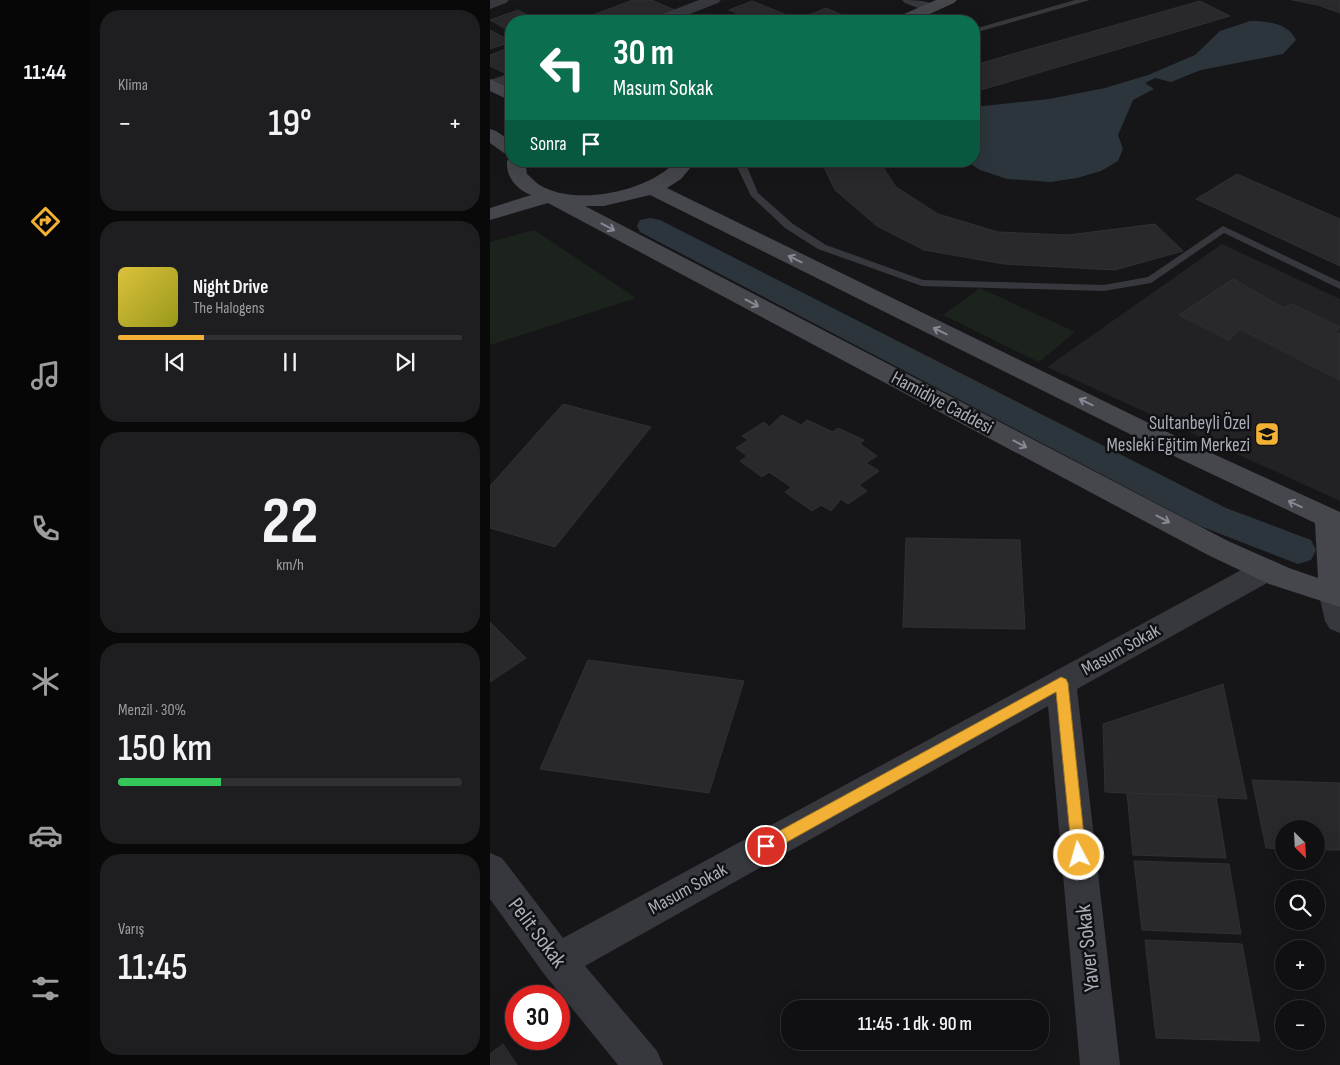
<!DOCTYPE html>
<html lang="tr">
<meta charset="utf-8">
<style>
body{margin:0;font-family:"Sofia Sans Condensed",sans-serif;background:#1e1e20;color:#f1f3f6;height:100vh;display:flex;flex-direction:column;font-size:19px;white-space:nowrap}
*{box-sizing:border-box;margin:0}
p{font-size:16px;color:#9c9d9f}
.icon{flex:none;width:28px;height:28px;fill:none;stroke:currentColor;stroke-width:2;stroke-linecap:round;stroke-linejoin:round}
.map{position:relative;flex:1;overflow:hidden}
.panel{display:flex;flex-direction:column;gap:10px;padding:10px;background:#09090a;width:400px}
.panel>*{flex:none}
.banner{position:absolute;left:15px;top:15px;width:475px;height:152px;border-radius:20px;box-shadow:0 5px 20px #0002,0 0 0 1px #303032;background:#0b6e4f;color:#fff;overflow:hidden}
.needle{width:32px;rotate:156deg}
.tools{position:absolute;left:785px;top:820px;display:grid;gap:10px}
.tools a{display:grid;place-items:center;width:50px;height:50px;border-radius:50%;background:#101012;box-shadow:0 5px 20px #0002,0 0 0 1px #303032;font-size:25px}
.speed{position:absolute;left:15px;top:985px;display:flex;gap:10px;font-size:25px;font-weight:700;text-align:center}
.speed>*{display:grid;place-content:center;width:65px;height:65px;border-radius:50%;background:#101012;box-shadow:0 5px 20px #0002,0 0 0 1px #303032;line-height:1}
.speed .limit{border:8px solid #d22;background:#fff;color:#111}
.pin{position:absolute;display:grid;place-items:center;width:42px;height:42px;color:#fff;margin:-21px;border:2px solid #fff;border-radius:50%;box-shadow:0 1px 5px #0007}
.me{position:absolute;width:55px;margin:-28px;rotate:354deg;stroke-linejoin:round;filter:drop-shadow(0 0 4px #0008)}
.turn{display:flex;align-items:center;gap:18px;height:105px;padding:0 25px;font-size:22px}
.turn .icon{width:65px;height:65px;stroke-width:2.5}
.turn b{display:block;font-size:35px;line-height:42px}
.then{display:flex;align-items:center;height:48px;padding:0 25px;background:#0003;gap:10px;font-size:19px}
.big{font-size:38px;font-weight:600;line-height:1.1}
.panel .tile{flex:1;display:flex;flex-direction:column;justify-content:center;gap:8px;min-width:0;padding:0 18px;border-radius:20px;background:#1e1e20}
.panel .dial{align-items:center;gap:0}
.dial b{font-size:65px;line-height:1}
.song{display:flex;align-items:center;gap:15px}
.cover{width:60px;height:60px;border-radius:8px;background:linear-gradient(135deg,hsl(50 70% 55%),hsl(60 70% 35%))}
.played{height:5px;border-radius:2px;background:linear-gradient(90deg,#f2b134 25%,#303032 25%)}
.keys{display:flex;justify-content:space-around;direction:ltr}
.heat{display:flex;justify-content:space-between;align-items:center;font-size:28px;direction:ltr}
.charge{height:8px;border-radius:4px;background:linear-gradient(90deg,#34c759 30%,#303032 0)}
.trip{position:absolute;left:291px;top:1000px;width:268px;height:50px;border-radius:20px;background:#101012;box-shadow:0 5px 20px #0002,0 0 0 1px #303032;font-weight:600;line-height:50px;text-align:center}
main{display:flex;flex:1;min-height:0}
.dock{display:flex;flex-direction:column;width:90px;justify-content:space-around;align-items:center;background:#060607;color:#9c9d9f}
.dock .icon{width:35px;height:35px}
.dock .current{color:#f2b134}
.dock b{font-size:22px;color:#f1f3f6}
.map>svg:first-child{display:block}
</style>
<main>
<nav class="dock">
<b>11:44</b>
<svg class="icon current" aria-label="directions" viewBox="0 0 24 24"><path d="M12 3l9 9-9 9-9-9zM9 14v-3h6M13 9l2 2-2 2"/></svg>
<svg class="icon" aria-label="music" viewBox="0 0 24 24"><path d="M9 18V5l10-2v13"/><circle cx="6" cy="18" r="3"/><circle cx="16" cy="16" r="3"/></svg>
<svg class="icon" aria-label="phone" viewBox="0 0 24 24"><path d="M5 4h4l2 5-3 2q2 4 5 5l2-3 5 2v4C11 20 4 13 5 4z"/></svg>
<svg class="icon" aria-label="climate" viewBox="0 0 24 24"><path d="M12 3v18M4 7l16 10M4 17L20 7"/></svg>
<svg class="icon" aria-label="car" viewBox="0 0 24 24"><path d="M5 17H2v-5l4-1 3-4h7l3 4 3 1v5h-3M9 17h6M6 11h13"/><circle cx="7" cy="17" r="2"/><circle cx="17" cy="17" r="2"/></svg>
<svg class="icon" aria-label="filters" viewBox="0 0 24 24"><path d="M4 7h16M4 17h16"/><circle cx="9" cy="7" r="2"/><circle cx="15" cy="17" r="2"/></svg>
</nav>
<section class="panel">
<div class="tile"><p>Klima</p>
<div class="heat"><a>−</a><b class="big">19°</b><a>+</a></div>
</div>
<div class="tile">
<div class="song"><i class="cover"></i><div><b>Night Drive</b><p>The Halogens</p></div></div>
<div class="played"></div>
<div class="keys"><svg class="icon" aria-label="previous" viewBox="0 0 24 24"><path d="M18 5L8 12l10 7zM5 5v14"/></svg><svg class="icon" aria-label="pause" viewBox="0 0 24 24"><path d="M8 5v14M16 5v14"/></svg><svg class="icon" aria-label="next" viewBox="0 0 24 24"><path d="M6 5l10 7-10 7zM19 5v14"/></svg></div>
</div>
<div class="tile dial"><b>22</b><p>km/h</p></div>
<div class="tile"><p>Menzil · 30%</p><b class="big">150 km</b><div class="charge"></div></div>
<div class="tile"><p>Varış</p><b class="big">11:45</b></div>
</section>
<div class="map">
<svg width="850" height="1065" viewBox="0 0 850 1065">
<rect width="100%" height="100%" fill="#161618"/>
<path fill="#222225" d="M732,244L850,299V501L557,367Z"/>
<g fill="#1c231d">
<path d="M44,230L146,298L0,345V242Z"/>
<path d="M490,288L585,332L549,362L453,315Z"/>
</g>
<path fill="#2c353c" d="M760,21C778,21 798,23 806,40L793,54L711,70L681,82L665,78L655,83L664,89L643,100L628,135L633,149L628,161L611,171L587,178L561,182L517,179L490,170L476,161H484V107L559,99L615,88L658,75L705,55L730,31Z"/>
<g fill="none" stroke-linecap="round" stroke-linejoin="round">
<path fill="#2c353c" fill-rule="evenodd" d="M160,218L170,220L736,508L821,540L826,550L821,560L808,564L710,526L150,232L147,226L150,220Z"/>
</g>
<g fill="#29292c" stroke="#303034">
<path d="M143,0H161L185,10L157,21H112L100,16Z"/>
<path d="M802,0H850V13L828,5Z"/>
<path d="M262,1L297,15L282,21H266L239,10Z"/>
<path d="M710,1L740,16L484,92V65Z"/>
<path d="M336,8L367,21H323L314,17Z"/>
<path d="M28,10L49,21H21V32L0,20Z"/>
<path d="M0,30L21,41V42L0,49Z"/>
<path d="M21,47V76L0,66V55Z"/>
<path d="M331,161H389L406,187L448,214L508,232L578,235L665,224L693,251L625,270L514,264L434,250L387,226L345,190Z"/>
<path d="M747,174L850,219V266L706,199Z"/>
<path d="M743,279L794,308L802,304L850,327L845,332L850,334V380L750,329L739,340L689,315Z"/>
<path d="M73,404L161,427L65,547L0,528V486Z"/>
<path d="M292,415L311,425L317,420L343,432L348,428L374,440L370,444L387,456L376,463L389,471L369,485L377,491L358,504L351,499L341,511L331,505L322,511L295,492L301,487L279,472L272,477L250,461L257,456L246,448L258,440L252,436L274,422L279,427Z"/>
<path d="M416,538L530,540L535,629L413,627Z"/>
<path d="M0,622L36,658L0,682Z"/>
<path d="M98,660L254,681L219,793L50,769Z"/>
<path d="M733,684L757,799L615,792L613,724Z"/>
<path d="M762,780L850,783V850H826V829H794V849L776,848Z"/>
<path d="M637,793L726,796L736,858L643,855Z"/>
<path d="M644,861L739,864L751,934L652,930Z"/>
<path d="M655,940L752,944L770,1041L666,1038Z"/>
<path d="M13,1044L27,1065H0V1054Z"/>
</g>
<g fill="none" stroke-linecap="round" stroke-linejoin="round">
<g fill="#37383d" fill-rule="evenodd">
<path d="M585,0H600L484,33V29Z"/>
<path d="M247,161H257L258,169L268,193L303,224L336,245L433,280L614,285L658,277L733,226L850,282V289L734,233L661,283L614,291L432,286L328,249L295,228L261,196L248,169Z"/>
</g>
<g fill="#37383d" fill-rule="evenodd">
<path d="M0,0H19L16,3L0,9Z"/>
<path d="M209,0H231L228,3L182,21H160L162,18Z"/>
<path d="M412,0C424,0 441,0 449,8L446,11H436L415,3Z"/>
<path d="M21,73V84L9,89H0V80Z"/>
<path d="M776,559L786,562L790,570L786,578L587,689L630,1065H590L558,706L95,966L167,1051L173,1065H128L54,974L0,899V853L12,858L73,938L766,562Z"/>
<path d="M843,584L850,586V633L840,629L835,621L829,595L833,587Z"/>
</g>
<g fill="#45474d" fill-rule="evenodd">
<path d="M446,0H467L464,3L424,21H403L405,18Z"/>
<path d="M0,79L21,89V101L0,91Z"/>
<path d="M0,129L6,131L21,141V155L14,153L0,143Z"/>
<path d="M21,156V161H35L37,174C41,177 44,181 48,184C84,208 160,191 186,161H206L191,179L177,188L708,447L850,512V607L779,584L718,555L58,203L0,220V208L41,195C26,189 16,177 17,161ZM160,195L690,459L825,523L828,578L799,568L738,541L95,206H114Z"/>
</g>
</g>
<defs><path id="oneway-shaft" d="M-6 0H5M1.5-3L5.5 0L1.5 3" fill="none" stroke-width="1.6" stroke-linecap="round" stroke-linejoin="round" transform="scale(1.25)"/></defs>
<g stroke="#858993">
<use href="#oneway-shaft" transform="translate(118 227) rotate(28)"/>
<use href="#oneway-shaft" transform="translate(305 259) rotate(-154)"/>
<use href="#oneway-shaft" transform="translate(262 303) rotate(28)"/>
<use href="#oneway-shaft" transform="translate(450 331) rotate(-154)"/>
<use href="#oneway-shaft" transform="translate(596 402) rotate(-154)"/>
<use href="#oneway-shaft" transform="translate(530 444) rotate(28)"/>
<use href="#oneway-shaft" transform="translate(805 504) rotate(-155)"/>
<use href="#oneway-shaft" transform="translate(673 519) rotate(28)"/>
</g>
<path fill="#f2b134" stroke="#9d7322" d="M571,677L576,679L578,683L596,855L594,859L589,861L584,859L582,855L566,692L281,851L276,852L271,851L268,846L271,841Z"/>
<defs>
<symbol id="school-square" viewBox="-11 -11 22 22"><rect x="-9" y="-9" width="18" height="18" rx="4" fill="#f2b134" stroke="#111113"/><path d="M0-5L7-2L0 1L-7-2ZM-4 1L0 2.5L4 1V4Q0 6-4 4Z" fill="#111"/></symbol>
</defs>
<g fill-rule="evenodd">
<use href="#school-square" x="763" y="420" width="28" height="28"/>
</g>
<g text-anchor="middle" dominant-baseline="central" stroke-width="5" stroke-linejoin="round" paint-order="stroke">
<g font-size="19" fill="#a8adb8" stroke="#111113">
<text transform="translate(452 403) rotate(28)">Hamidiye Caddesi</text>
<text transform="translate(631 650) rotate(-29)">Masum Sokak</text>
<text transform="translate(198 889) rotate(-29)">Masum Sokak</text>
</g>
<g font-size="19" fill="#a8adb8" stroke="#111113" text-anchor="end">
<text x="760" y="423">Sultanbeyli Özel<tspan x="760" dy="22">Mesleki Eğitim Merkezi</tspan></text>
</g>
<g font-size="22" fill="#a8adb8" stroke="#111113">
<text transform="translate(47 933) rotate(53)">Pelit Sokak</text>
<text transform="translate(598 948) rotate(-96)">Yaver Sokak</text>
</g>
</g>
</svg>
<div class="tools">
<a><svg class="needle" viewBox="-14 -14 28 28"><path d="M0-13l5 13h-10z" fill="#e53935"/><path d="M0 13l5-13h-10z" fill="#9c9d9f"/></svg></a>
<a><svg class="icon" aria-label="search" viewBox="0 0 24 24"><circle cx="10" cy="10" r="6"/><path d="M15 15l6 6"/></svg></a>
<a>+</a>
<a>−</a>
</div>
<div class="speed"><div class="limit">30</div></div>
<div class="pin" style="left:276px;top:846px;background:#d93025"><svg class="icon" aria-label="arrive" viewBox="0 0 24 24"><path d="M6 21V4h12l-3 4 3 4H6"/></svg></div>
<svg class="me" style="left:589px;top:855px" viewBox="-20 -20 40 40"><circle r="17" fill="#f2b134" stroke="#fff" stroke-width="3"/><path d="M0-11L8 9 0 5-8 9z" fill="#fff"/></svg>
<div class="trip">11:45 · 1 dk · 90 m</div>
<div class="banner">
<div class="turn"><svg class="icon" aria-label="left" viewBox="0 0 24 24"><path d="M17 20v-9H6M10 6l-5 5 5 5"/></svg><div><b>30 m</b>Masum Sokak</div></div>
<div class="then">Sonra<svg class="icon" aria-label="arrive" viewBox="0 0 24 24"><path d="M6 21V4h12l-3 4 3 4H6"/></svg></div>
</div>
</div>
</main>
